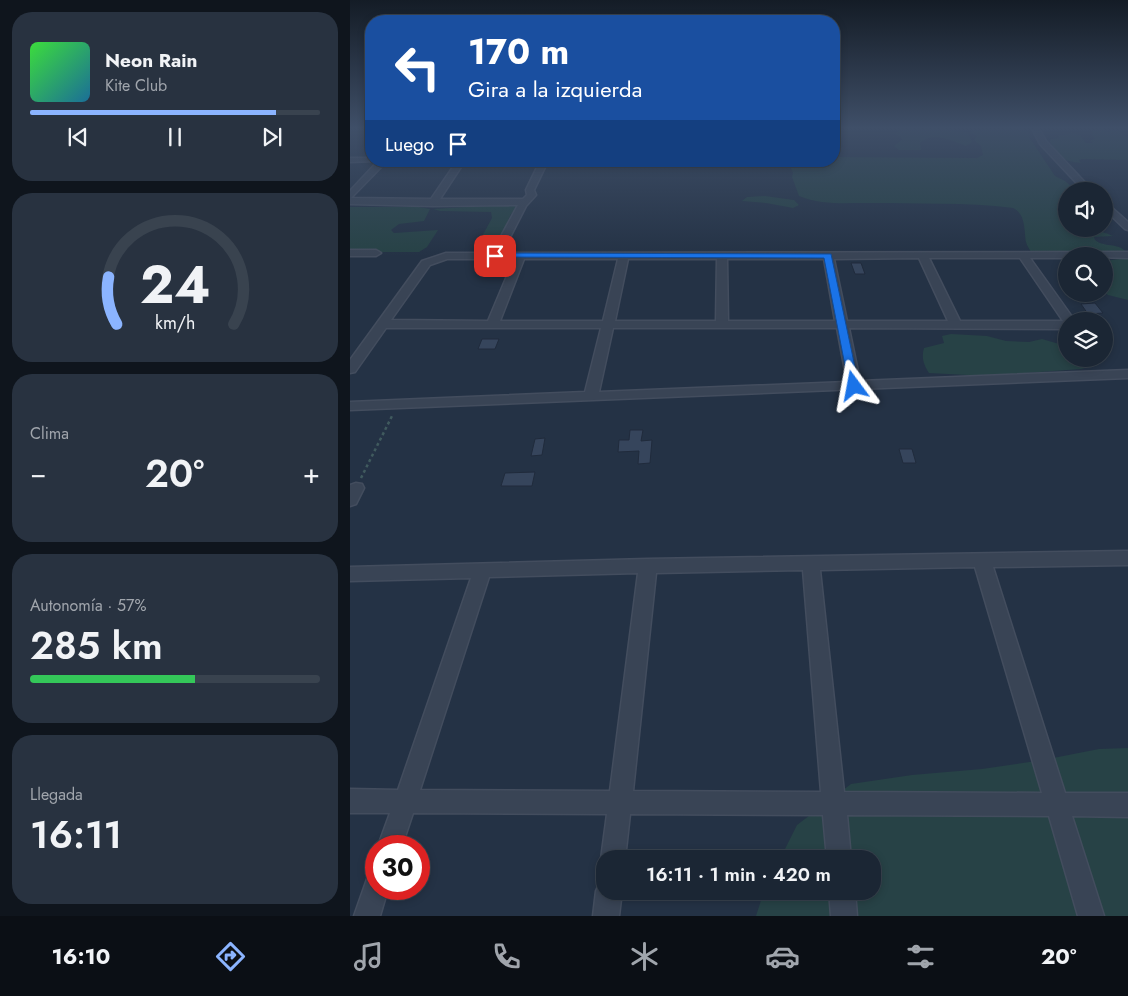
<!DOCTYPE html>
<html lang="es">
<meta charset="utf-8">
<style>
body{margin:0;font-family:Jost,sans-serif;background:#283240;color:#f1f3f6;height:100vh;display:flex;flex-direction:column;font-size:19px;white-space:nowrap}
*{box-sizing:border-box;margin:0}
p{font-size:16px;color:#a0a5ac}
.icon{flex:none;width:28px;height:28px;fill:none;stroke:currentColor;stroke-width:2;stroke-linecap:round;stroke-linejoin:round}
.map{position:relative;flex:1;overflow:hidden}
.side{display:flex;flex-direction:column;gap:12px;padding:12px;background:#0f151d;width:350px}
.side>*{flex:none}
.hud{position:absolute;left:15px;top:15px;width:475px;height:152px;border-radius:20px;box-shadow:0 2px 8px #0003,0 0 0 1px #39434f;background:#1a4fa0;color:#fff;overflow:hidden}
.buttons{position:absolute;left:708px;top:182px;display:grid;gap:10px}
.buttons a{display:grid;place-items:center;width:55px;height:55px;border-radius:50%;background:#1b2634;box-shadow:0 2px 8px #0003,0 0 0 1px #39434f;font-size:25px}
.speed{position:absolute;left:15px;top:835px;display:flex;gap:10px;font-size:25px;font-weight:700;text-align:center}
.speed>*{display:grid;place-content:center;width:65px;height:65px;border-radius:50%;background:#1b2634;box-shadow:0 2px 8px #0003,0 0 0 1px #39434f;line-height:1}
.speed .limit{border:8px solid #d22;background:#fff;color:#111}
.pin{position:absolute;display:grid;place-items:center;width:42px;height:42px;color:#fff;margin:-21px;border-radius:10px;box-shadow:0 2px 8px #0006}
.me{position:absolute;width:55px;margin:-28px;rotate:347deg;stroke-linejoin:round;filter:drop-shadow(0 0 4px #0008)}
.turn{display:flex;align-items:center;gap:18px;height:105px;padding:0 20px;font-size:22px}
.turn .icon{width:65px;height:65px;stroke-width:2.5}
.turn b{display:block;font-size:35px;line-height:42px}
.then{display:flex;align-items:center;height:48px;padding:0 20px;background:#0003;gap:10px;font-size:19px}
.big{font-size:38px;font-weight:600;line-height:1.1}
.side .widget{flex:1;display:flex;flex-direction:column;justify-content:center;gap:8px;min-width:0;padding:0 18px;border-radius:20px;background:#283240}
.side .dial{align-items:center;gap:0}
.dial svg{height:130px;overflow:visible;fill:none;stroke:#39434f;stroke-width:7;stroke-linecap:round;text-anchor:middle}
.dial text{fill:#f1f3f6;stroke:none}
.song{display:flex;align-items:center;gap:15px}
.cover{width:60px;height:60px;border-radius:8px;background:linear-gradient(135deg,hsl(120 70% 55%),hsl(200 70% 35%))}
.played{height:5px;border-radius:2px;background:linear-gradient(90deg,#8bb4ff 85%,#39434f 85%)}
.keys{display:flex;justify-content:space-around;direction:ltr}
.heat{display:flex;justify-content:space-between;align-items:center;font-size:28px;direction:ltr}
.charge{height:8px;border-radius:4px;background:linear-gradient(90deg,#34c759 57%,#39434f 0)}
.trip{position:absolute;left:246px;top:850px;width:285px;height:50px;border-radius:20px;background:#1b2634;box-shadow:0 2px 8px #0003,0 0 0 1px #39434f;font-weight:600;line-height:50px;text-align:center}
.tab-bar{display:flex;height:80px;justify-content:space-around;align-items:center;background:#0b0f15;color:#a0a5ac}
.tab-bar .icon{width:35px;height:35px}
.tab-bar .on{color:#8bb4ff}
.tab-bar b{font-size:22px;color:#f1f3f6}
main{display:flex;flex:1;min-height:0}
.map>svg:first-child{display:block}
</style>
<main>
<section class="side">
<div class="widget">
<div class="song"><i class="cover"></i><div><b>Neon Rain</b><p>Kite Club</p></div></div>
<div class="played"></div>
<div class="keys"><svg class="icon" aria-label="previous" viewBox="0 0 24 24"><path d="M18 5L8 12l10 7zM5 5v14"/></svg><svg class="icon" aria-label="pause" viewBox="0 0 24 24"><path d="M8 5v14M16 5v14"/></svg><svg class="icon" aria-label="next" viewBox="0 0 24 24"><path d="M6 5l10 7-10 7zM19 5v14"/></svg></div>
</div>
<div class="widget dial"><svg viewBox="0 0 100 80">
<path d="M14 69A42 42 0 1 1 86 69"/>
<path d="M14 69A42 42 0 0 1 9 40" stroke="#8bb4ff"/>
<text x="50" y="56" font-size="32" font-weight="700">24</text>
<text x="50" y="72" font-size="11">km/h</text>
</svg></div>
<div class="widget"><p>Clima</p>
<div class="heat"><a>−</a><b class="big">20°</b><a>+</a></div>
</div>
<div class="widget"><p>Autonomía · 57%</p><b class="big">285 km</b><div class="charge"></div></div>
<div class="widget"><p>Llegada</p><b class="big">16:11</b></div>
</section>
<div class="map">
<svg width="778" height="916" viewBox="0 0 778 916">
<rect width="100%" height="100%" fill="#243245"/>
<g fill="#274246">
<path d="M550,127H596L604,131L618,132L622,142L616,146C601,141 584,131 570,143L571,150H549L544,146L552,140L551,137L545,134Z"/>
<path d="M671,127L678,131L680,134L679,137L705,176L715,181L727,191H716V229C732,229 749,229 763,236L744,237L745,240C754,248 768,242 776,252L682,254C680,250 677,246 676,242C674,231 676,214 663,208C615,202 565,204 517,203C494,203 470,205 449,196L442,177L443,173L438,161H484V157L627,158L633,155L631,146L624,140L627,136L621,133L622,130Z"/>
<path d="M743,128H754L755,131L759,132L761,130L769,131L778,138V160L732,159L729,160L731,163C711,161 711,157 700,142L701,139L709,138L708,135L722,134L720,132L730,135L736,143H743L740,141L745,139L741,134L744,132L740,131L744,130Z"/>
<path d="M415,196L444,200L449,205L443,208L416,203L392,201L397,197Z"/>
<path d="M163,204L167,206C166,210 162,212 160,216C154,230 150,243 133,243L130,240L142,218L141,212L90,211L83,209Z"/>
<path d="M0,207H69L80,209L74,221L49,224L41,230L44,233L88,230L77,247L69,252H0Z"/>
<path d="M778,258V300L758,295L754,292V261Z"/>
<path d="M601,334L637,336L656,341L679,342L692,339L716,346V359H736L739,367L731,369L637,376L579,373C574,365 571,358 574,348L594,343L592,336Z"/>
<path d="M778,748V916H406L414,891H522V859H430L447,825L501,784L562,775L632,769L693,760L749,749Z"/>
</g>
<g fill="#36455c" stroke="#202b3c">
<path d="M501,263H511L515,274H505Z"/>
<path d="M745,303L753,313L738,314L731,304Z"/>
<path d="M132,339H149L145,349H128Z"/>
<path d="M280,430H293L291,441L302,440L300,463L288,464L289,451L268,452L269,440H279Z"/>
<path d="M195,438L192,455L181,456L185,439Z"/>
<path d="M549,449H562L566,463H553Z"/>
<path d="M185,472L182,486H151L155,473Z"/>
</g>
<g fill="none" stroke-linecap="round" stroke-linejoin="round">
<defs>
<g id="minor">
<path d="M681,127H688L696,141L743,191H734L690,144Z"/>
<path d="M0,158H21V161H24L0,162Z"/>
<path d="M28,161H37L1,198L81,199L107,161H115L90,199H173L177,195L176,190L190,161H198L184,190L186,195L176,206L152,253L778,252V258L716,256V258H680L725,321H716V329L499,328L510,381L778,370V378L0,410V402L235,392L251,328H36L5,372L0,373V360L72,261L96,253H142L168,205L83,206L0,204V191ZM569,258L598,321H497L484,259ZM579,258H670L713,321H610ZM97,259H164L138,321L41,320L80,265ZM174,259H268L253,321H150ZM278,259H367L366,321H265ZM377,259H474L485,321H378ZM263,328H487L497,382L249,392Z"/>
<path d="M754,201L778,222V230L775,229L754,209Z"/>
<path d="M0,250H26L31,253L26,256H0Z"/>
<path d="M6,483L12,484L14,488L6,504L0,506V485Z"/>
<path d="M778,551V565L643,567L715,793H778V817L722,816L754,916H728L699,816L497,815L501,859H477L473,815L280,814L275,859H255V868L251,859L257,814L63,813L52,846H28L40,813H0V789L48,790L121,578L0,581V567L298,559ZM625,567L692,793L494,792L470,570ZM453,570L471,792L283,791L306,573ZM288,573L260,791L70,790L139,577Z"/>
<path d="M26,876V889H38L30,916H4L17,879Z"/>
<path d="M255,880V891H272L269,916H243L246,891L250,882Z"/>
<path d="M479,891H505L507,916H481Z"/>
</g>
</defs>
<use href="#minor" stroke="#434d5e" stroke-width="3"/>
<path stroke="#405a5e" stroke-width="2.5" stroke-dasharray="3 3" stroke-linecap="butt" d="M11,478L43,414"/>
<use href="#minor" fill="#394455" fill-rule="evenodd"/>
</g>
<linearGradient id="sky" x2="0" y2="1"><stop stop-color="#141c26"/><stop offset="0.5" stop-color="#3f4f68"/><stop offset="1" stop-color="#3f4f68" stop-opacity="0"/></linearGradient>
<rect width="778" height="256" fill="url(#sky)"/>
<path fill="#1a73e8" stroke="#114b97" d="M145,253L481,254L509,386L504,389L499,386L474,258L142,257V254Z"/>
</svg>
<div class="buttons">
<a><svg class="icon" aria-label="sound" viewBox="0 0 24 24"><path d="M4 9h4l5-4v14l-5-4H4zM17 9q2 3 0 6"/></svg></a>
<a><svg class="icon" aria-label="search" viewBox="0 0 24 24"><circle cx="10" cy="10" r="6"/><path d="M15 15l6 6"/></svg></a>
<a><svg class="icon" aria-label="layers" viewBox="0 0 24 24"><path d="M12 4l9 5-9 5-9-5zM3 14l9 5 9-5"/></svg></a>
</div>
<div class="speed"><div class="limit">30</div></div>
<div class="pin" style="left:145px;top:256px;background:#d93025"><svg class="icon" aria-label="arrive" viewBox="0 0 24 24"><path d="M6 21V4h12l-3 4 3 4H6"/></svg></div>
<svg class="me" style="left:504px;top:386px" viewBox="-20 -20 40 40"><path d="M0-17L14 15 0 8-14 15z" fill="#1a73e8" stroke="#fff" stroke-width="4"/></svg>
<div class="trip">16:11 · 1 min · 420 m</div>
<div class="hud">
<div class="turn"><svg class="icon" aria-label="left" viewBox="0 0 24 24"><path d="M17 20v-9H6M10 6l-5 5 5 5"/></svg><div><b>170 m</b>Gira a la izquierda</div></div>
<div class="then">Luego<svg class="icon" aria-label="arrive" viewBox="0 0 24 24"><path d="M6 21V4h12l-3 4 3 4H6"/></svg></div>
</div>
</div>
</main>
<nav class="tab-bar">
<b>16:10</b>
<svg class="icon on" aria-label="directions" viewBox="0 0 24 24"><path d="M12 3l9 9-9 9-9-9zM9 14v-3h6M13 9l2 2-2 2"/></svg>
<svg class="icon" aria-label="music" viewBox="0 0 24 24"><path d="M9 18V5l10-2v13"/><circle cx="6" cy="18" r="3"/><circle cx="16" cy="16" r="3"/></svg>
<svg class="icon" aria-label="phone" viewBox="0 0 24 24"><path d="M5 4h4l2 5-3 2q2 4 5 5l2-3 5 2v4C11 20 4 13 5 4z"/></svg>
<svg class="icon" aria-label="climate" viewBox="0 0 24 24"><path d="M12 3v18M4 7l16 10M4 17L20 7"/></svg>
<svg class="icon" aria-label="car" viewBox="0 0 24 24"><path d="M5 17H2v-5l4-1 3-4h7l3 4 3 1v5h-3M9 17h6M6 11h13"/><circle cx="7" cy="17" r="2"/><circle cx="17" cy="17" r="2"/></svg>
<svg class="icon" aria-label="filters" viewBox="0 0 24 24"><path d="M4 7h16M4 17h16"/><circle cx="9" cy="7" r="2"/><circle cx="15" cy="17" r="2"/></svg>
<b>20°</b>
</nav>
